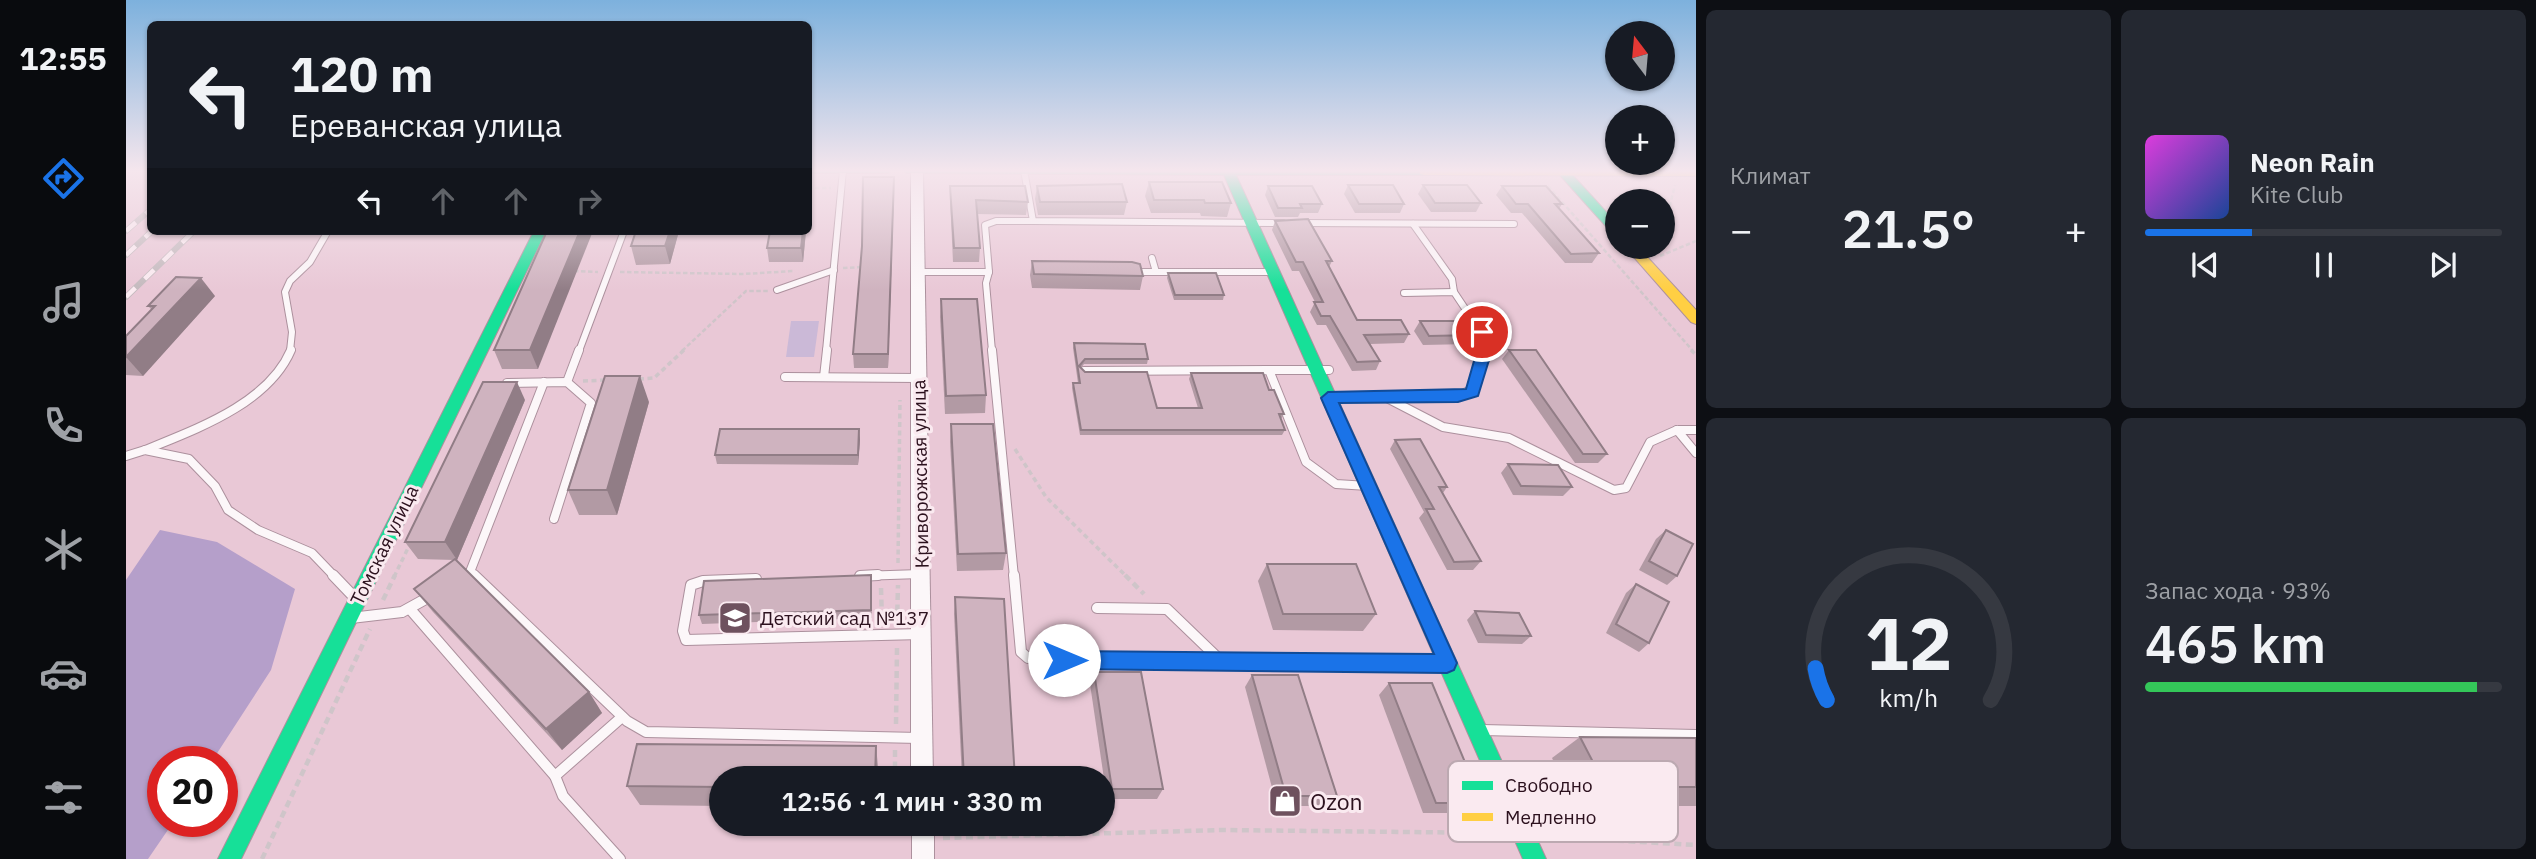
<!DOCTYPE html>
<html lang="ru">
<meta charset="utf-8">
<style>
body{margin:0;font-family:"IBM Plex Sans",sans-serif;background:#242831;color:#f1f3f6;height:100vh;display:flex;flex-direction:column;font-size:26px;white-space:nowrap}
*{box-sizing:border-box;margin:0}
p{font-size:23px;color:#9ea1a6}
.icon{flex:none;width:38px;height:38px;fill:none;stroke:currentColor;stroke-width:2;stroke-linecap:round;stroke-linejoin:round}
.map{position:relative;flex:1;overflow:hidden}
.drawer{display:flex;flex-direction:column;gap:10px;padding:10px;background:#0d0f14;width:840px}
.drawer>*{flex:none}
.guide{position:absolute;left:21px;top:21px;width:665px;height:214px;border-radius:10px;box-shadow:0 2px 5px #0004;background:#171b24;color:#f1f3f6;overflow:hidden}
.needle{width:46px;rotate:344deg}
.tools{position:absolute;left:1479px;top:21px;display:grid;gap:14px}
.tools a{display:grid;place-items:center;width:70px;height:70px;border-radius:50%;background:#171b24;box-shadow:0 2px 5px #0004;font-size:35px}
.speed{position:absolute;left:21px;top:746px;display:flex;gap:14px;font-size:35px;font-weight:700;text-align:center}
.speed>*{display:grid;place-content:center;width:91px;height:91px;border-radius:50%;background:#171b24;box-shadow:0 2px 5px #0004;line-height:1}
.speed .limit{border:10px solid #d22;background:#fff;color:#111}
.pin{position:absolute;display:grid;place-items:center;width:60px;height:60px;color:#fff;margin:-30px;border:4px solid #fff;border-radius:50%;box-shadow:0 2px 7px #0007}
.me{position:absolute;width:77px;margin:-38px;rotate:90deg;stroke-linejoin:round;filter:drop-shadow(0 0 5px #0008)}
.turn{display:flex;align-items:center;gap:24px;height:147px;padding:0 28px;font-size:32px}
.turn .icon{width:91px;height:91px;stroke-width:2.5}
.turn b{display:block;font-size:49px;line-height:60px}
.lanes{display:flex;align-items:center;height:66px;padding:0 28px;background:#0003;justify-content:center;gap:35px;direction:ltr}
.lanes .off{opacity:.35}
.big{font-size:52px;font-weight:600;line-height:1.1}
.drawer .widget{flex:1;display:flex;flex-direction:column;justify-content:center;gap:10px;min-width:0;padding:0 24px;border-radius:10px;background:#242831}
.drawer .dial{align-items:center;gap:0}
.dial svg{height:182px;overflow:visible;fill:none;stroke:#363941;stroke-width:7;stroke-linecap:round;text-anchor:middle}
.dial text{fill:#f1f3f6;stroke:none}
.song{display:flex;align-items:center;gap:21px}
.cover{width:84px;height:84px;border-radius:10px;background:linear-gradient(135deg,hsl(300 70% 55%),hsl(220 70% 35%))}
.played{height:7px;border-radius:4px;background:linear-gradient(90deg,#1a73e8 30%,#363941 30%)}
.keys{display:flex;justify-content:space-around;direction:ltr}
.heat{display:flex;justify-content:space-between;align-items:center;font-size:38px;direction:ltr}
.charge{height:10px;border-radius:5px;background:linear-gradient(90deg,#34c759 93%,#363941 0)}
.drawer .tiles{flex:1;display:grid;gap:10px;grid-template-columns:repeat(2,1fr)}
.trip{position:absolute;left:583px;top:766px;width:406px;height:70px;border-radius:35px;background:#171b24;box-shadow:0 2px 5px #0004;font-weight:600;line-height:70px;text-align:center}
main{display:flex;flex:1;min-height:0}
.tabs{display:flex;flex-direction:column;width:126px;justify-content:space-around;align-items:center;background:#090b0e;color:#9ea1a6}
.tabs .icon{width:49px;height:49px}
.tabs .current{color:#1a73e8}
.tabs b{font-size:32px;color:#f1f3f6}
.map>svg:first-child{display:block}
</style>
<main>
<nav class="tabs">
<b>12:55</b>
<svg class="icon current" aria-label="directions" viewBox="0 0 24 24"><path d="M12 3l9 9-9 9-9-9zM9 14v-3h6M13 9l2 2-2 2"/></svg>
<svg class="icon" aria-label="music" viewBox="0 0 24 24"><path d="M9 18V5l10-2v13"/><circle cx="6" cy="18" r="3"/><circle cx="16" cy="16" r="3"/></svg>
<svg class="icon" aria-label="phone" viewBox="0 0 24 24"><path d="M5 4h4l2 5-3 2q2 4 5 5l2-3 5 2v4C11 20 4 13 5 4z"/></svg>
<svg class="icon" aria-label="climate" viewBox="0 0 24 24"><path d="M12 3v18M4 7l16 10M4 17L20 7"/></svg>
<svg class="icon" aria-label="car" viewBox="0 0 24 24"><path d="M5 17H2v-5l4-1 3-4h7l3 4 3 1v5h-3M9 17h6M6 11h13"/><circle cx="7" cy="17" r="2"/><circle cx="17" cy="17" r="2"/></svg>
<svg class="icon" aria-label="filters" viewBox="0 0 24 24"><path d="M4 7h16M4 17h16"/><circle cx="9" cy="7" r="2"/><circle cx="15" cy="17" r="2"/></svg>
</nav>
<div class="map">
<svg width="1570" height="859" viewBox="0 0 1570 859">
<rect width="100%" height="100%" fill="#e9c8d6"/>
<path fill="#cbb9d7" d="M665,321H693L688,357H660Z"/>
<path fill="#b59fca" d="M34,530L91,542L169,589L145,670L86,761H37V821H48L22,859H0V580Z"/>
<g fill="none" stroke-linecap="round" stroke-linejoin="round">
<defs>
<g id="lane-far2">
<path d="M898,170L907,221L1157,223"/>
<path d="M1173,223L1388,224"/>
<path d="M1287,224L1326,279L1328,292"/>
<path d="M1026,258L1030,272"/>
<path d="M792,272H863L859,225L870,221H907"/>
<path d="M863,272L860,283L866,351"/>
<path d="M1007,272H1147"/>
<path d="M651,290L708,270"/>
<path d="M1278,293L1328,292L1360,340L1357,351"/>
<path d="M164,351L166,332L159,292L164,281L184,262L202,231"/>
<path d="M453,351L498,231"/>
<path d="M700,351L717,170"/>
</g>
<g id="lane-far1">
<path d="M866,350L888,577"/>
<path d="M1143,370H1203"/>
<path d="M958,371L1143,370L1180,462L1210,484L1242,486"/>
<path d="M659,377L793,378"/>
<path d="M698,377L701,350"/>
<path d="M441,382L453,350"/>
<path d="M381,383L441,382L465,403L428,519"/>
<path d="M1259,397L1317,427L1383,438L1488,490L1500,488L1524,442L1551,430"/>
<path d="M1205,398L1332,396L1349,388L1358,350"/>
<path d="M1570,430H1551L1570,453"/>
<path d="M19,450C70,429 142,404 165,350"/>
<path d="M0,456L19,450L63,459L89,486L102,510L132,530L186,553L209,577"/>
<path d="M344,572L349,577"/>
<path d="M340,574L344,572L418,382"/>
<path d="M734,576L794,574"/>
</g>
<g id="lane">
<path d="M207,575L229,598"/>
<path d="M348,575L501,721L520,732L793,738"/>
<path d="M888,575L895,652L902,658L1318,663"/>
<path d="M734,576L752,575"/>
<path d="M630,579L577,581L565,585L557,631L560,640L795,634"/>
<path d="M971,608L1041,609L1095,661"/>
<path d="M284,609L429,776L496,717"/>
<path d="M225,618L276,612L305,596"/>
<path d="M1356,730L1570,735"/>
<path d="M429,776L437,796L494,859"/>
</g>
<g id="street">
<path d="M785,170H797L807,779H785Z"/>
<rect x="786" y="824" width="22" height="35"/>
</g>
<g id="fast">
<path d="M682,170H768L762,173H682Z"/>
<path d="M775,170H1302V174L1298,175H1110L1420,859H1397L1098,175L781,173Z"/>
<path d="M1433,170H1442L1491,224V235L1487,234L1433,174Z"/>
<path d="M408,231H420L115,859H92Z"/>
</g>
<g id="slow">
<path d="M1294,170H1570V176L1298,175L1294,174Z"/>
<path d="M1499,247H1512L1570,310V324L1565,322Z"/>
</g>
</defs>
<use href="#lane-far2" stroke="#ac909d" stroke-width="8"/>
<use href="#lane-far1" stroke="#ac909d" stroke-width="10"/>
<use href="#lane" stroke="#ac909d" stroke-width="12"/>
<use href="#street" stroke="#ac909d" stroke-width="2"/>
<use href="#fast" stroke="#ac909d" stroke-width="2"/>
<use href="#slow" stroke="#ac909d" stroke-width="2"/>
<g stroke="#cfc5c9" stroke-width="2.5" stroke-dasharray="4.5 2.5" stroke-linecap="butt">
<path d="M1422,186L1567,351"/>
<path d="M682,188H705"/>
<path d="M1536,217L1542,213L1549,185"/>
<path d="M1534,256L1570,241"/>
<path d="M717,268L738,267"/>
<path d="M448,271L472,272"/>
<path d="M494,272L617,274L668,271"/>
<path d="M556,351L620,291H642"/>
</g>
<g stroke="#cfc5c9" stroke-width="3.5" stroke-dasharray="5 3.5" stroke-linecap="butt">
<path d="M1565,350L1570,355"/>
<path d="M513,379L528,378L558,350"/>
<path d="M457,381L481,380"/>
<path d="M889,449L920,497L1001,577"/>
<path d="M772,563L774,400"/>
<path d="M268,577L284,544"/>
</g>
<g stroke="#cfc5c9" stroke-width="4.5" stroke-dasharray="7 4.5" stroke-linecap="butt">
<path d="M999,575L1018,594"/>
<path d="M755,588L756,622"/>
<path d="M257,600L269,575"/>
<path d="M771,623L772,585"/>
<path d="M770,724L771,648"/>
<path d="M769,750V779"/>
<path d="M768,824L767,831L778,833"/>
<path d="M1422,837L1570,845"/>
<path d="M817,838L1095,830L1372,833"/>
<path d="M136,859L244,629"/>
</g>
<use href="#lane-far2" stroke="#fcf7f9" stroke-width="6"/>
<use href="#lane-far1" stroke="#fcf7f9" stroke-width="8"/>
<use href="#lane" stroke="#fcf7f9" stroke-width="10"/>
<use href="#street" fill="#fcf7f9" fill-rule="evenodd"/>
<use href="#fast" fill="#16e098" fill-rule="evenodd"/>
<use href="#slow" fill="#ffcf43" fill-rule="evenodd"/>
<defs>
<g id="rail">
<path d="M0,231L24,210"/>
<path d="M0,255L26,231"/>
<path d="M0,297L68,231"/>
</g>
</defs>
<use href="#rail" stroke="#c4babe" stroke-width="6"/>
<use href="#rail" stroke="#faeaf0" stroke-width="4.5" stroke-dasharray="13" stroke-linecap="butt"/>
</g>
<g fill="#b29aa4">
<path d="M1023,182L1105,203L1101,217L1075,216L1074,213H1025L1019,196Z"/>
<path d="M1222,185L1278,204L1274,213H1229L1218,194Z"/>
<path d="M1297,185L1355,203L1350,212H1305L1292,194Z"/>
<path d="M824,186L902,202L900,215L851,214L854,248L853,262H827L824,199Z"/>
<path d="M911,186L1001,202L998,215H912L909,199Z"/>
<path d="M1142,186L1196,204L1192,213H1174L1172,217H1149L1139,195Z"/>
<path d="M1376,186L1436,204L1433,209L1473,253L1466,263H1439L1396,213H1385L1370,195Z"/>
<path d="M768,190L762,368H728L727,354Z"/>
<path d="M1149,221L1206,261L1203,267L1231,320L1283,334L1278,343L1244,344L1254,361L1250,370L1226,371L1200,325H1191L1184,312L1189,302L1173,271H1166L1146,230Z"/>
<path d="M421,231L412,369H376L368,350Z"/>
<path d="M510,231H553L544,264L510,265L505,246Z"/>
<path d="M680,231L677,262H643L641,248Z"/>
<path d="M906,261L1017,276L1014,290L906,288L904,275Z"/>
<path d="M1042,273L1098,295L1097,300H1048L1041,278Z"/>
<path d="M89,296L17,376L0,375V336L26,310L22,306Z"/>
<path d="M815,299L860,395L859,413L819,414L814,317Z"/>
<path d="M1294,321L1350,335L1344,344L1297,345L1288,331Z"/>
<path d="M948,343L1022,359L1021,364H958L955,368L959,372L1031,408H1072L1063,379L1065,373L1143,390L1158,414L1155,419L1159,430L1156,435H954L946,388L947,383H952L947,348Z"/>
<path d="M1383,350L1481,454L1472,463H1449L1376,359Z"/>
<path d="M399,400L331,560H329L463,692L476,713L436,750L307,612L288,589L329,560L292,559L279,542Z"/>
<path d="M523,402L491,515H453L442,490Z"/>
<path d="M825,424L880,553L877,570L831,571L824,442Z"/>
<path d="M734,439L732,465L591,464L589,455Z"/>
<path d="M1269,440L1321,487L1317,493L1355,561L1347,570H1321L1293,518L1298,512L1264,449Z"/>
<path d="M1382,464L1446,487L1437,496L1387,495L1375,473Z"/>
<path d="M1540,530L1551,576L1541,585L1513,570L1530,539Z"/>
<path d="M1141,564L1250,614L1237,631L1147,630L1132,581Z"/>
<path d="M745,583L746,618L576,624L573,615Z"/>
<path d="M1510,584L1523,643L1513,652L1480,633L1500,593Z"/>
<path d="M829,597L889,779H836L828,614Z"/>
<path d="M1349,611L1405,636L1396,644L1352,643L1341,620Z"/>
<path d="M968,672L1037,789L1031,799H981L964,684Z"/>
<path d="M1126,675L1211,796L1200,806H1151L1119,687Z"/>
<path d="M1263,683L1356,803L1342,813H1297L1253,695Z"/>
<path d="M1454,737L1570,738V806H1449L1426,758Z"/>
<path d="M750,746L752,766L595,779V806L514,805L501,786Z"/>
</g>
<g fill="#917d86">
<path d="M768,177V190L762,368V354Z"/>
<path d="M683,179L685,192L682,213V187Z"/>
<path d="M454,231H467L412,369L404,350Z"/>
<path d="M544,231H553L544,264L539,246Z"/>
<path d="M677,231H680L677,262L675,248Z"/>
<path d="M75,278L89,296L17,376L0,357Z"/>
<path d="M514,376L523,402L491,515L481,490Z"/>
<path d="M391,382L399,400L331,560L319,542Z"/>
<path d="M733,429L734,439L732,465V455Z"/>
<path d="M463,692L476,713L436,750L420,729Z"/>
<path d="M750,746L751,779H749Z"/>
</g>
<g fill="#cfb3bf" stroke="#917d86" stroke-width="2">
<path d="M737,177H768L762,354H727L736,246Z"/>
<path d="M1023,182H1096L1105,203H1079L1078,200H1028Z"/>
<path d="M996,184L1001,202H914L911,186Z"/>
<path d="M1222,185H1267L1278,204H1233Z"/>
<path d="M1297,185H1341L1355,203H1309Z"/>
<path d="M824,186H899L902,202L850,200L854,248H828Z"/>
<path d="M1142,186H1186L1196,204H1174L1176,208H1152Z"/>
<path d="M1376,186H1420L1436,204H1429L1473,253L1445,254L1402,204H1390Z"/>
<path d="M1182,219L1206,261H1200L1231,320H1275L1283,334L1238,335L1254,361L1231,362L1204,316H1195L1188,302H1197L1177,262H1170L1149,221Z"/>
<path d="M421,231H454L404,350H368Z"/>
<path d="M510,231H544L539,246H505Z"/>
<path d="M644,231H677L675,248H641Z"/>
<path d="M906,261L1006,262L1014,264L1017,276L908,274Z"/>
<path d="M1042,273H1090L1098,295H1049Z"/>
<path d="M50,277L75,278L0,357V336L29,306H22Z"/>
<path d="M815,299H851L860,395L820,396Z"/>
<path d="M1294,321H1341L1350,335L1303,336Z"/>
<path d="M948,343L1019,344L1022,359H959L953,366L959,372H1021L1031,408H1076L1065,373H1137L1143,390H1148L1158,414H1153L1159,430H955L947,383H954Z"/>
<path d="M1383,350H1410L1481,454H1457Z"/>
<path d="M479,376H514L481,490H442Z"/>
<path d="M357,382H391L319,542H279Z"/>
<path d="M825,424H867L880,553L832,554Z"/>
<path d="M594,429H733L732,455H589Z"/>
<path d="M1294,439L1321,487H1313L1355,561L1328,562L1300,509H1308L1269,440Z"/>
<path d="M1382,464L1432,465L1446,487L1395,486Z"/>
<path d="M1540,530L1567,544L1551,576L1523,561Z"/>
<path d="M329,559L463,692L420,729L288,589Z"/>
<path d="M1141,564H1230L1250,614H1157Z"/>
<path d="M745,575V610L573,615L578,581Z"/>
<path d="M1510,584L1543,602L1523,643L1490,624Z"/>
<path d="M829,597L878,599L889,779H838Z"/>
<path d="M1349,611L1393,613L1405,636L1360,635Z"/>
<path d="M968,672H1015L1037,789H986Z"/>
<path d="M1126,675H1172L1211,796H1160Z"/>
<path d="M1263,683H1306L1356,803H1310Z"/>
<path d="M1454,737L1570,738V787H1480Z"/>
<path d="M511,744L750,746L749,779H595V787L501,786Z"/>
</g>
<linearGradient id="sky" x2="0" y2="1"><stop stop-color="#7db1dd"/><stop offset="0.59" stop-color="#f5e6ed"/><stop offset="1" stop-color="#f5e6ed" stop-opacity="0"/></linearGradient>
<rect width="1570" height="290" fill="url(#sky)"/>
<path fill="#1a73e8" stroke="#114b97" stroke-width="2" d="M1356,327L1363,332L1367,347L1352,396L1332,402L1213,403L1331,663L1328,670L1321,673L938,669L931,667L929,660L931,654L938,651L1308,654L1195,398L1202,392L1340,389L1352,347L1349,332Z"/>
<defs>
<symbol id="school-square" viewBox="-11 -11 22 22"><rect x="-9" y="-9" width="18" height="18" rx="4" fill="#6e515e" stroke="#faeaf0"/><path d="M0-5L7-2L0 1L-7-2ZM-4 1L0 2.5L4 1V4Q0 6-4 4Z" fill="#fff"/></symbol>
<symbol id="shop-square" viewBox="-11 -11 22 22"><rect x="-9" y="-9" width="18" height="18" rx="4" fill="#6e515e" stroke="#faeaf0"/><path d="M-5-2.5h2.3a2.7 3.5 0 0 1 5.4 0H5L5.5 6h-11ZM-1.5-2.5h3a1.5 2.3 0 0 0-3 0Z" fill="#fff"/></symbol>
</defs>
<g fill-rule="evenodd">
<use href="#school-square" x="590" y="599" width="38" height="38"/>
<use href="#shop-square" x="1140" y="782" width="38" height="38"/>
</g>
<g text-anchor="middle" dominant-baseline="central" stroke-width="6" stroke-linejoin="round" paint-order="stroke">
<g font-size="19" fill="#2c111e" stroke="#faeaf0">
<text transform="translate(794 474) rotate(-91)">Криворожская улица</text>
<text transform="translate(258 545) rotate(-64)">Томская улица</text>
</g>
<g font-size="19" fill="#2c111e" stroke="#faeaf0" text-anchor="start">
<text x="634" y="618">Детский сад №137</text>
</g>
<g font-size="23" fill="#2c111e" stroke="#faeaf0" text-anchor="start">
<text x="1184" y="801">Ozon</text>
</g>
</g>
<rect x="1322" y="761" width="230" height="81" rx="10" fill="#faeaf0" stroke="#bca9b1" stroke-width="2"/>
<rect x="1336" y="781" width="31" height="9" fill="#16e098"/>
<rect x="1336" y="813" width="31" height="8" fill="#ffcf43"/>
<g font-size="19" fill="#2c111e">
<text x="1379" y="792">Свободно</text>
<text x="1379" y="824">Медленно</text>
</g>
</svg>
<div class="tools">
<a><svg class="needle" viewBox="-14 -14 28 28"><path d="M0-13l5 13h-10z" fill="#e53935"/><path d="M0 13l5-13h-10z" fill="#9ea1a6"/></svg></a>
<a>+</a>
<a>−</a>
</div>
<div class="speed"><div class="limit">20</div></div>
<div class="pin" style="left:1356px;top:332px;background:#d93025"><svg class="icon" aria-label="arrive" viewBox="0 0 24 24"><path d="M6 21V4h12l-3 4 3 4H6"/></svg></div>
<svg class="me" style="left:938px;top:660px" viewBox="-20 -20 40 40"><circle r="19" fill="#fff"/><path d="M0-13L10 11 0 6-10 11z" fill="#1a73e8"/></svg>
<div class="trip">12:56 · 1 мин · 330 m</div>
<div class="guide">
<div class="turn"><svg class="icon" aria-label="left" viewBox="0 0 24 24"><path d="M17 20v-9H6M10 6l-5 5 5 5"/></svg><div><b>120 m</b>Ереванская улица</div></div>
<div class="lanes"><svg class="icon" aria-label="left" viewBox="0 0 24 24"><path d="M17 20v-9H6M10 6l-5 5 5 5"/></svg><svg class="icon off" aria-label="ahead" viewBox="0 0 24 24"><path d="M12 20V5M6 11l6-6 6 6"/></svg><svg class="icon off" aria-label="ahead" viewBox="0 0 24 24"><path d="M12 20V5M6 11l6-6 6 6"/></svg><svg class="icon off" aria-label="right" viewBox="0 0 24 24"><path d="M7 20v-9h11M14 6l5 5-5 5"/></svg></div>
</div>
</div>
<section class="drawer">
<div class="tiles">
<div class="widget"><p>Климат</p>
<div class="heat"><a>−</a><b class="big">21.5°</b><a>+</a></div>
</div>
<div class="widget">
<div class="song"><i class="cover"></i><div><b>Neon Rain</b><p>Kite Club</p></div></div>
<div class="played"></div>
<div class="keys"><svg class="icon" aria-label="previous" viewBox="0 0 24 24"><path d="M18 5L8 12l10 7zM5 5v14"/></svg><svg class="icon" aria-label="pause" viewBox="0 0 24 24"><path d="M8 5v14M16 5v14"/></svg><svg class="icon" aria-label="next" viewBox="0 0 24 24"><path d="M6 5l10 7-10 7zM19 5v14"/></svg></div>
</div>
<div class="widget dial"><svg viewBox="0 0 100 80">
<path d="M14 69A42 42 0 1 1 86 69"/>
<path d="M14 69A42 42 0 0 1 9 55" stroke="#1a73e8"/>
<text x="50" y="56" font-size="32" font-weight="700">12</text>
<text x="50" y="72" font-size="11">km/h</text>
</svg></div>
<div class="widget"><p>Запас хода · 93%</p><b class="big">465 km</b><div class="charge"></div></div>
</div>
</section>
</main>
